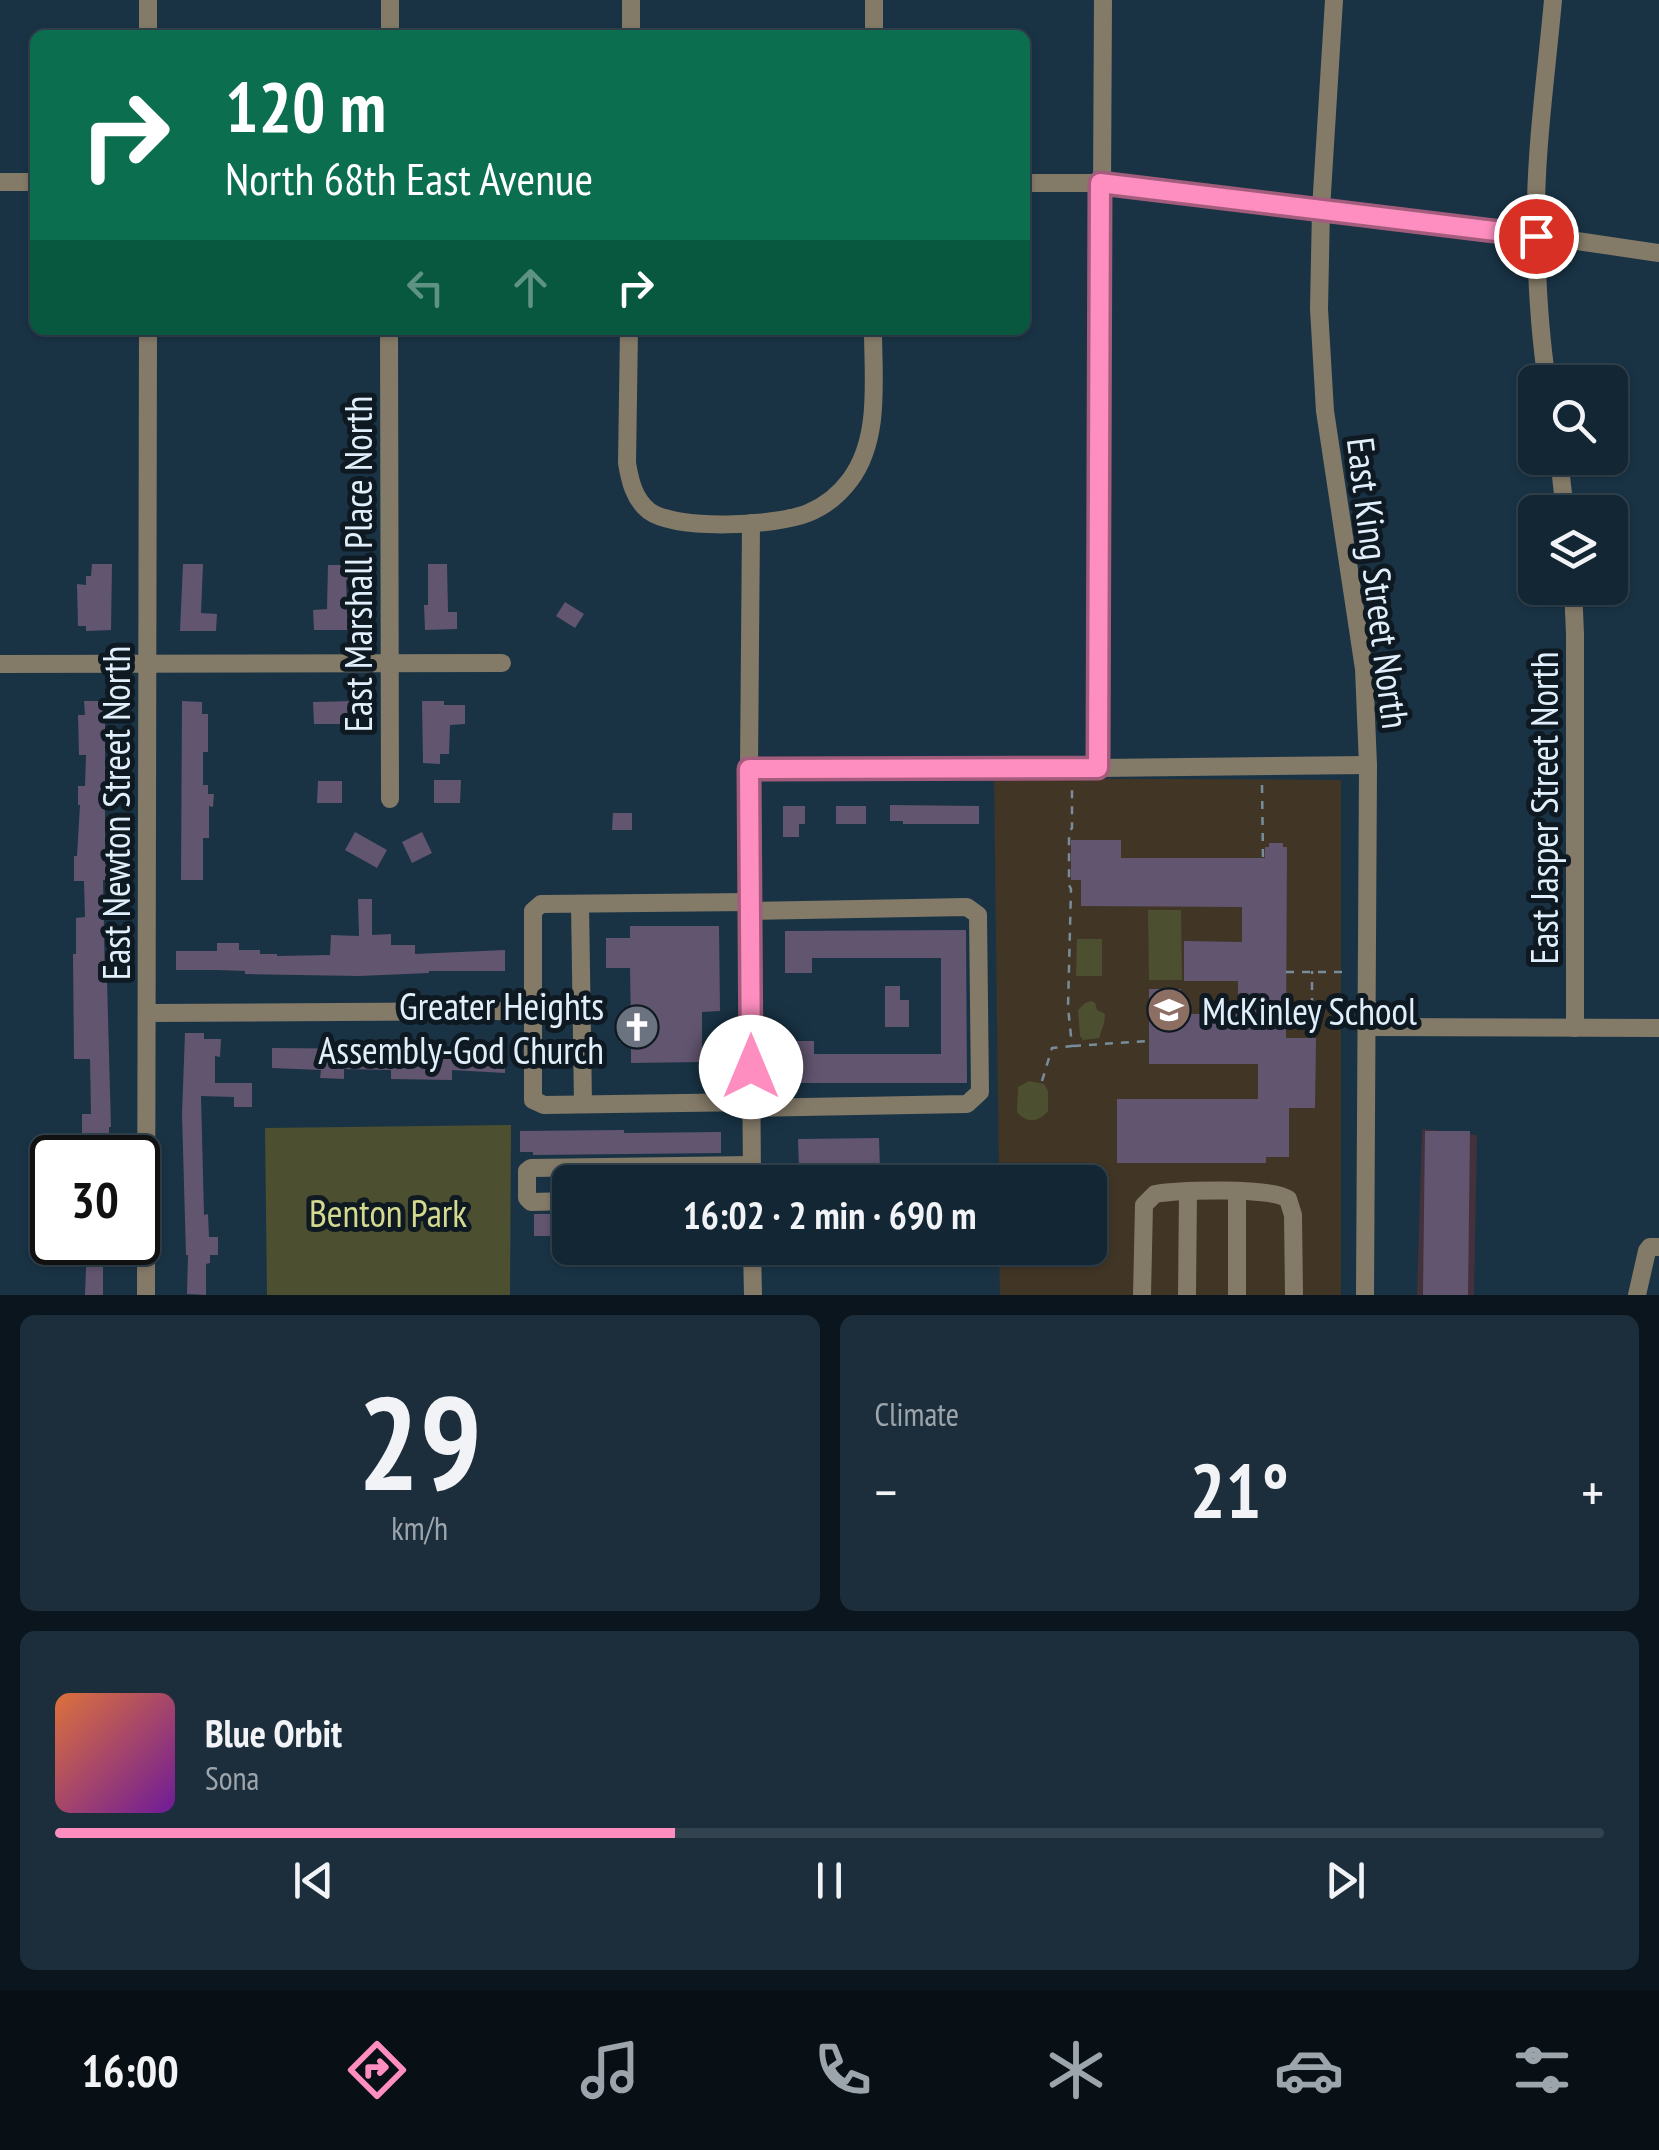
<!DOCTYPE html>
<meta charset="utf-8">
<style>
body{margin:0;font-family:"PT Sans Narrow",sans-serif;background:#1c2e3c;color:#f1f3f6;height:100vh;display:flex;flex-direction:column;font-size:38px;white-space:nowrap}
*{box-sizing:border-box;margin:0}
p{font-size:32px;color:#9da5ac}
.icon{flex:none;width:55px;height:55px;fill:none;stroke:currentColor;stroke-width:2;stroke-linecap:round;stroke-linejoin:round}
.map{position:relative;height:1295px;overflow:hidden}
.panel{display:flex;flex-direction:column;gap:20px;padding:20px;background:#0a151d;flex:1}
.panel>*{flex:none}
.banner{position:absolute;left:30px;top:30px;width:1000px;height:305px;border-radius:15px;box-shadow:0 2px 8px #0004,0 0 0 2px #32434f;background:#0b6e4f;color:#fff;overflow:hidden}
.controls{position:absolute;left:1518px;top:365px;display:grid;gap:20px}
.controls a{display:grid;place-items:center;width:110px;height:110px;border-radius:15px;background:#132634;box-shadow:0 2px 8px #0004,0 0 0 2px #32434f;font-size:50px}
.speed{position:absolute;left:30px;top:1135px;display:flex;gap:20px;font-size:50px;font-weight:700;text-align:center}
.speed>*{display:grid;place-content:center;width:130px;height:130px;border-radius:50%;background:#132634;box-shadow:0 2px 8px #0004,0 0 0 2px #32434f;line-height:1}
.speed .limit{border:5px solid #111;border-radius:15px;background:#fff;color:#111}
.pin{position:absolute;display:grid;place-items:center;width:85px;height:85px;color:#fff;margin:-42px;border:5px solid #fff;border-radius:50%;box-shadow:0 2px 10px #0007}
.me{position:absolute;width:110px;margin:-55px;rotate:0deg;stroke-linejoin:round;filter:drop-shadow(0 0 8px #0008)}
.turn{display:flex;align-items:center;gap:35px;height:210px;padding:0 30px;font-size:45px}
.turn .icon{width:130px;height:130px;stroke-width:2.5}
.turn b{display:block;font-size:70px;line-height:85px}
.lanes{display:flex;align-items:center;height:95px;padding:0 30px;background:#0003;justify-content:center;gap:50px;direction:ltr}
.lanes .off{opacity:.35}
.big{font-size:75px;font-weight:600;line-height:1.1}
.panel .tile{flex:1;display:flex;flex-direction:column;justify-content:center;gap:15px;min-width:0;padding:0 35px;border-radius:15px;background:#1c2e3c}
.panel .dial{align-items:center;gap:0}
.dial b{font-size:130px;line-height:1}
.song{display:flex;align-items:center;gap:30px}
.cover{width:120px;height:120px;border-radius:15px;background:linear-gradient(135deg,hsl(20 70% 55%),hsl(280 70% 35%))}
.played{height:10px;border-radius:5px;background:linear-gradient(90deg,#fd8ebf 40%,#32434f 40%)}
.keys{display:flex;justify-content:space-around;direction:ltr}
.heat{display:flex;justify-content:space-between;align-items:center;font-size:55px;direction:ltr}
.panel .tiles{flex:1;display:grid;gap:20px;grid-template-columns:1fr 1fr}
.tile:last-child{grid-column:span 2}
.trip{position:absolute;left:552px;top:1165px;width:555px;height:100px;border-radius:15px;background:#132634;box-shadow:0 2px 8px #0004,0 0 0 2px #32434f;font-weight:600;line-height:100px;text-align:center}
.menu{display:flex;height:160px;justify-content:space-around;align-items:center;background:#080f15;color:#9da5ac}
.menu .icon{width:70px;height:70px}
.menu .active{color:#fd8ebf}
.menu b{font-size:45px;color:#f1f3f6}
.map>svg:first-child{display:block}
</style>
<div class="map">
<svg width="1659" height="1295" viewBox="0 0 1659 1295">
<rect width="100%" height="100%" fill="#193345"/>
<path fill="#43323c" d="M1422,1129L1477,1135L1474,1295H1417Z"/>
<path fill="#413526" d="M994,778L1341,780V1295H1000L999,1248H1090V1182H999Z"/>
<g fill="#4d4f31">
<path d="M1148,910H1181L1182,980H1149Z"/>
<path d="M1077,939H1102V976H1076Z"/>
<path d="M1091,1001L1095,1003L1097,1010L1105,1014L1104,1023L1099,1038L1083,1040L1080,1036L1078,1010L1085,1003Z"/>
<path d="M1029,1081L1044,1084L1048,1091V1111C1039,1122 1027,1124 1017,1112L1018,1087Z"/>
<path d="M511,1125L510,1295H267L265,1128Z"/>
</g>
<g fill="#625570">
<path d="M92,564H112L111,630L86,631V626H78L77,584L86,585V576H91Z"/>
<path d="M183,564H203L201,613L217,614L216,631H180Z"/>
<path d="M428,564H447L448,612H457V629L425,630L424,605H428Z"/>
<path d="M328,565H352V580H346L348,630H314L313,610L327,609Z"/>
<path d="M565,602L584,614L575,628L556,616Z"/>
<path d="M84,701H105V856H110V880H103L105,981H107L111,1127H109V1158H90L89,1140H82V1114H91L90,1059H74L73,954H76V918L85,917L84,881H74V856H77L80,805H78V786H85L86,755H79L78,715H85Z"/>
<path d="M182,701L202,702V714H208V752H203V785H208V794H214L213,807L209,806V838H203V880H181Z"/>
<path d="M353,701V724H314L313,702Z"/>
<path d="M422,701H444V705H465V724L450,725L449,754H440V764L423,763Z"/>
<path d="M434,780H461L460,803H434Z"/>
<path d="M318,781H342V803H317Z"/>
<path d="M890,805L979,806V824H903V821H890Z"/>
<path d="M783,806H805V824H799V837H783Z"/>
<rect x="836" y="806" width="30" height="18"/>
<path d="M613,813H632V830H612Z"/>
<path d="M355,832L387,850L377,868L345,850Z"/>
<path d="M422,832L432,853L412,863L402,842Z"/>
<path d="M1071,840H1121V858H1265V847H1269V843H1283V847H1287L1286,1038H1316L1315,1108H1289V1157H1266V1163H1117V1099H1258V1064H1149V989H1181V1014H1238V981H1184V941L1242,942V907L1081,906V880H1071Z"/>
<path d="M358,899H372V935L391,934V945H415V954L505,950V971H429V973L359,976L245,974V971L217,970H176V951H217V943H239V950H260V954H277V956L330,955L331,935L359,936Z"/>
<path d="M630,926H719L720,1011L702,1012V1062L631,1063V1042H619V1026H631L630,968H606V938H630Z"/>
<path d="M966,930L967,1083H785V1041H814V1054H941V958H812V973H785V931Z"/>
<path d="M885,986H900V1000H909V1027H885Z"/>
<path d="M185,1033H204V1039H221L220,1057L215,1056V1083H252V1107H234V1097L201,1096L204,1215L208,1214L209,1237H218V1255H210V1263L206,1264V1295L187,1294L188,1255H186L182,1114Z"/>
<path d="M391,1043L425,1044V1052L505,1054V1073L452,1070V1080L391,1079V1070L344,1069V1079L320,1078L321,1070L272,1068V1048L391,1049Z"/>
<path d="M624,1130V1133L721,1132V1153L533,1155V1152H520V1131Z"/>
<path d="M1425,1131H1470L1468,1295H1423Z"/>
<path d="M879,1138L880,1169H799L798,1139Z"/>
<rect x="534" y="1214" width="36" height="22"/>
<path d="M87,1242H103V1295H85Z"/>
</g>
<g fill="none" stroke-linecap="round" stroke-linejoin="round">
<g stroke="#788d9c" stroke-width="2.5" stroke-dasharray="8 8" stroke-linecap="butt">
<path d="M1262,785L1263,858"/>
<path d="M1286,972H1350"/>
<path d="M1312,1038V971"/>
<path d="M1073,1046L1147,1041"/>
<path d="M1042,1081L1052,1048L1072,1046L1068,1007L1071,889L1069,885V832L1072,828V785"/>
</g>
<g stroke="#847a68" stroke-width="18">
<path d="M631,0V35"/>
<path d="M874,0V35"/>
<path d="M1334,0L1321,209L1319,309L1325,411L1364,669L1368,765L1365,1295"/>
<path d="M148,35V0"/>
<path d="M390,35V0"/>
<path d="M0,182H35"/>
<path d="M1025,183H1100L1536,235L1659,253"/>
<path d="M389,330L390,799"/>
<path d="M629,330L627,463C630,481 634,499 649,511C677,531 776,526 808,513C825,506 839,495 850,480C881,439 873,378 873,330"/>
<path d="M1547,382C1540,335 1537,286 1536,237C1534,158 1546,78 1553,0"/>
<path d="M1559,458L1565,512"/>
<path d="M751,523L749,769L752,1182"/>
<path d="M1573,588L1575,634V1028"/>
<path d="M0,664L502,663"/>
<path d="M1099,768L1103,0"/>
<path d="M749,769L1099,768L1368,765"/>
<path d="M750,902L541,904L533,911V1100L544,1105L752,1102"/>
<path d="M580,904L583,1103"/>
<path d="M750,911L967,907L978,915L980,1092L967,1104L752,1108"/>
<path d="M148,1013L533,1011"/>
<path d="M1367,1027L1659,1028"/>
<path d="M1237,1192V1295"/>
<path d="M570,1201L531,1202L527,1198V1171L531,1168L752,1165"/>
<path d="M752,1248L753,1295"/>
<path d="M753,1257L773,1254L785,1248"/>
<path d="M146,1295L148,330"/>
<path d="M1142,1295L1144,1205L1155,1194C1178,1190 1270,1187 1288,1199L1293,1215L1294,1295"/>
<path d="M1187,1295L1188,1192"/>
<path d="M1637,1295L1647,1251L1650,1247H1659"/>
</g>
</g>
<g fill="none" stroke-linecap="round" stroke-linejoin="round">
<defs>
<path id="route" d="M751,1067L749,769L1098,768L1100,183L1536,236"/>
</defs>
<use href="#route" stroke="#a45c7c" stroke-width="25"/>
<use href="#route" stroke="#fd8ebf" stroke-width="18"/>
</g>
<defs>
<symbol id="school-disc" viewBox="-11 -11 22 22"><circle r="9.5" fill="#8d6e63" stroke="#0e1922"/><path d="M0-5L7-2L0 1L-7-2ZM-4 1L0 2.5L4 1V4Q0 6-4 4Z" fill="#fff"/></symbol>
<symbol id="church-disc" viewBox="-11 -11 22 22"><circle r="9.5" fill="#6b7280" stroke="#0e1922"/><path d="M-1.2-6h2.4v3.5h3.3v2.4h-3.3V6h-2.4V-.1h-3.3v-2.4h3.3Z" fill="#fff"/></symbol>
</defs>
<g fill-rule="evenodd">
<use href="#school-disc" x="1144" y="985" width="50" height="50"/>
<use href="#church-disc" x="612" y="1002" width="50" height="50"/>
</g>
<g text-anchor="middle" dominant-baseline="central" stroke-width="10" stroke-linejoin="round" paint-order="stroke">
<g font-size="38" fill="#e0effb" stroke="#0e1922">
<text transform="translate(357 564) rotate(-90)">East Marshall Place North</text>
<text transform="translate(1379 583) rotate(83)">East King Street North</text>
<text transform="translate(1543 808) rotate(-90)">East Jasper Street North</text>
<text transform="translate(115 813) rotate(-90)">East Newton Street North</text>
</g>
<g font-size="38" fill="#e0effb" stroke="#0e1922" text-anchor="end">
<text x="604" y="1005">Greater Heights<tspan x="604" dy="44">Assembly-God Church</tspan></text>
<text x="1202" y="1010" text-anchor="start">McKinley School</text>
</g>
<g font-size="38" fill="#d4d990" stroke="#0e1922">
<text x="388" y="1212">Benton Park</text>
</g>
</g>
</svg>
<div class="controls">
<a><svg class="icon" aria-label="search" viewBox="0 0 24 24"><circle cx="10" cy="10" r="6"/><path d="M15 15l6 6"/></svg></a>
<a><svg class="icon" aria-label="layers" viewBox="0 0 24 24"><path d="M12 4l9 5-9 5-9-5zM3 14l9 5 9-5"/></svg></a>
</div>
<div class="speed"><div class="limit">30</div></div>
<div class="pin" style="left:1536px;top:236px;background:#d93025"><svg class="icon" aria-label="arrive" viewBox="0 0 24 24"><path d="M6 21V4h12l-3 4 3 4H6"/></svg></div>
<svg class="me" style="left:751px;top:1067px" viewBox="-20 -20 40 40"><circle r="19" fill="#fff"/><path d="M0-13L10 11 0 6-10 11z" fill="#fd8ebf"/></svg>
<div class="trip">16:02 · 2 min · 690 m</div>
<div class="banner">
<div class="turn"><svg class="icon" aria-label="right" viewBox="0 0 24 24"><path d="M7 20v-9h11M14 6l5 5-5 5"/></svg><div><b>120 m</b>North 68th East Avenue</div></div>
<div class="lanes"><svg class="icon off" aria-label="left" viewBox="0 0 24 24"><path d="M17 20v-9H6M10 6l-5 5 5 5"/></svg><svg class="icon off" aria-label="ahead" viewBox="0 0 24 24"><path d="M12 20V5M6 11l6-6 6 6"/></svg><svg class="icon" aria-label="right" viewBox="0 0 24 24"><path d="M7 20v-9h11M14 6l5 5-5 5"/></svg></div>
</div>
</div>
<section class="panel">
<div class="tiles">
<div class="tile dial"><b>29</b><p>km/h</p></div>
<div class="tile"><p>Climate</p>
<div class="heat"><a>−</a><b class="big">21°</b><a>+</a></div>
</div>
<div class="tile">
<div class="song"><i class="cover"></i><div><b>Blue Orbit</b><p>Sona</p></div></div>
<div class="played"></div>
<div class="keys"><svg class="icon" aria-label="previous" viewBox="0 0 24 24"><path d="M18 5L8 12l10 7zM5 5v14"/></svg><svg class="icon" aria-label="pause" viewBox="0 0 24 24"><path d="M8 5v14M16 5v14"/></svg><svg class="icon" aria-label="next" viewBox="0 0 24 24"><path d="M6 5l10 7-10 7zM19 5v14"/></svg></div>
</div>
</div>
</section>
<nav class="menu">
<b>16:00</b>
<svg class="icon active" aria-label="directions" viewBox="0 0 24 24"><path d="M12 3l9 9-9 9-9-9zM9 14v-3h6M13 9l2 2-2 2"/></svg>
<svg class="icon" aria-label="music" viewBox="0 0 24 24"><path d="M9 18V5l10-2v13"/><circle cx="6" cy="18" r="3"/><circle cx="16" cy="16" r="3"/></svg>
<svg class="icon" aria-label="phone" viewBox="0 0 24 24"><path d="M5 4h4l2 5-3 2q2 4 5 5l2-3 5 2v4C11 20 4 13 5 4z"/></svg>
<svg class="icon" aria-label="climate" viewBox="0 0 24 24"><path d="M12 3v18M4 7l16 10M4 17L20 7"/></svg>
<svg class="icon" aria-label="car" viewBox="0 0 24 24"><path d="M5 17H2v-5l4-1 3-4h7l3 4 3 1v5h-3M9 17h6M6 11h13"/><circle cx="7" cy="17" r="2"/><circle cx="17" cy="17" r="2"/></svg>
<svg class="icon" aria-label="filters" viewBox="0 0 24 24"><path d="M4 7h16M4 17h16"/><circle cx="9" cy="7" r="2"/><circle cx="15" cy="17" r="2"/></svg>
</nav>
